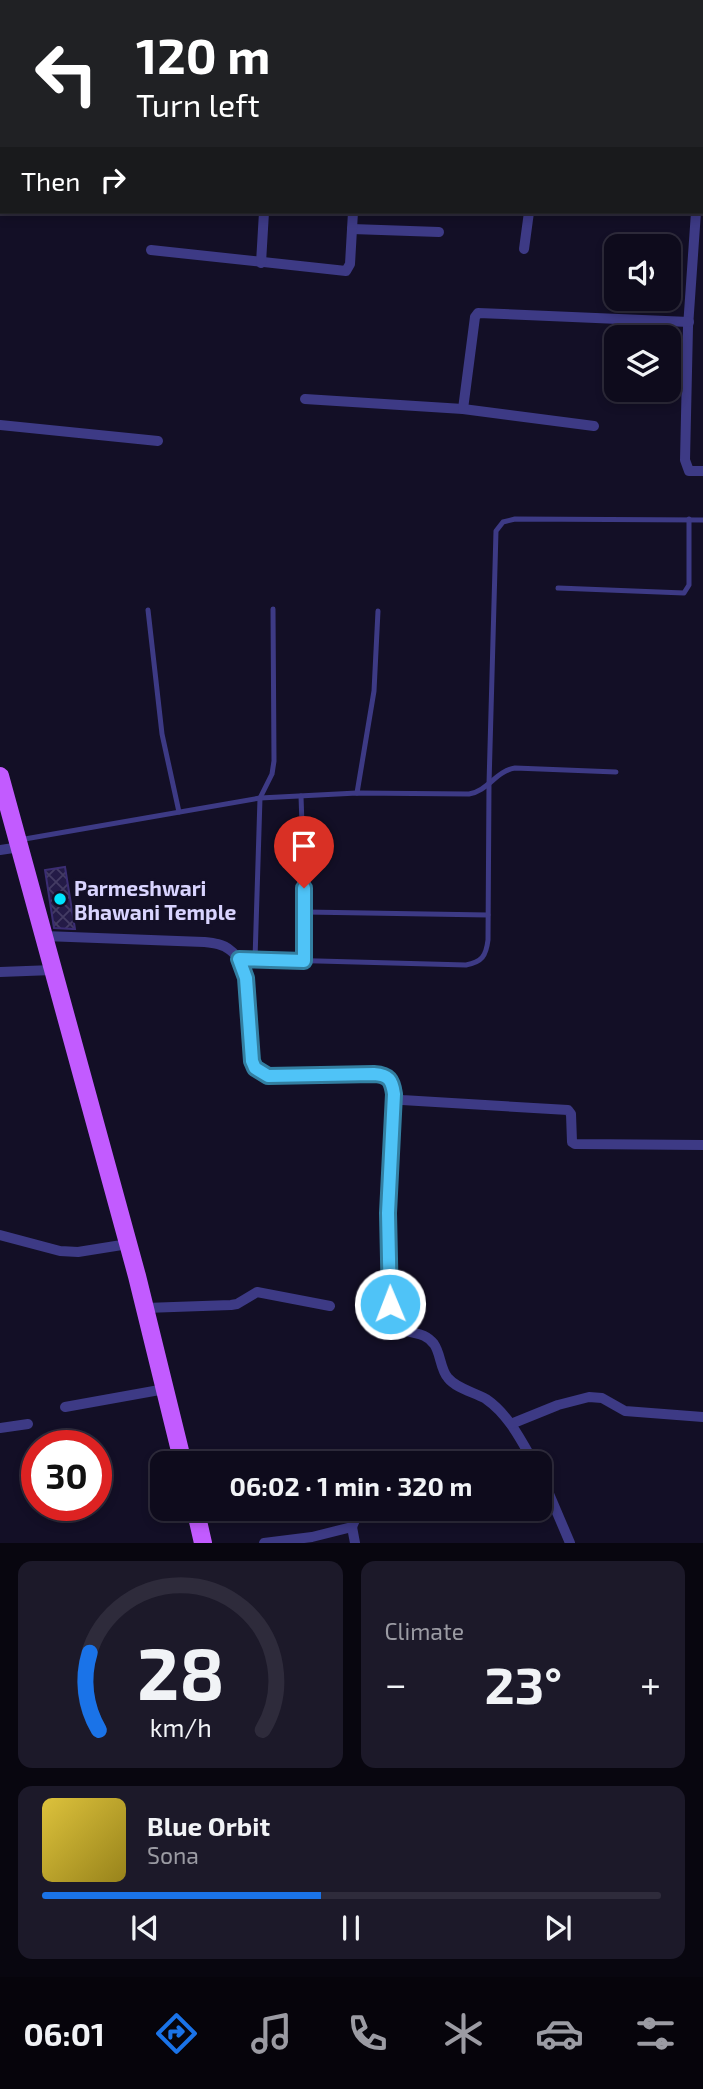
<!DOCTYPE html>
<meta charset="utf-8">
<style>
body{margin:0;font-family:"Exo 2",sans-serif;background:#1c1929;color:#f1f3f6;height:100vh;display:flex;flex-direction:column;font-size:26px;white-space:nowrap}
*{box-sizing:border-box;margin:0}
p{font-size:23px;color:#9b9ba3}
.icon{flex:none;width:38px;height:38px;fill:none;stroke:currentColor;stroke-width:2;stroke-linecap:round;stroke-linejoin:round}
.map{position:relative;height:1543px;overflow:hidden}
.drawer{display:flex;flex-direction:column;gap:18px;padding:18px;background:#08060f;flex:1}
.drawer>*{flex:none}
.hud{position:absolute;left:0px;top:0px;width:704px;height:214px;box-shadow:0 4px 10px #0003,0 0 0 2px #2e2b3b;background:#202124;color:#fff;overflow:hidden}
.fabs{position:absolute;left:604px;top:234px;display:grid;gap:14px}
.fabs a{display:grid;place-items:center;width:77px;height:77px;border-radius:14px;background:#0e0b1c;box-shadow:0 4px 10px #0003,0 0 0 2px #2e2b3b;font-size:35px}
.speed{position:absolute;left:21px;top:1430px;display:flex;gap:14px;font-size:35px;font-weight:700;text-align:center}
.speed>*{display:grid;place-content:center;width:91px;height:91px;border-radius:50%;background:#0e0b1c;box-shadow:0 4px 10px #0003,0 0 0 2px #2e2b3b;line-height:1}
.speed .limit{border:10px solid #d22;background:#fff;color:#111}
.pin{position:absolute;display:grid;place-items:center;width:60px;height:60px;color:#fff;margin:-72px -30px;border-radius:50% 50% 50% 0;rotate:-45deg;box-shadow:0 0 7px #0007}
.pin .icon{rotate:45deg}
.me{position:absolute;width:77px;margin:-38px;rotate:359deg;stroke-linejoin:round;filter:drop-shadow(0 0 5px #0008)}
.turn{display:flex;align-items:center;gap:24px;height:147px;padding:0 21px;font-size:32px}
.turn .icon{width:91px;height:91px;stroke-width:2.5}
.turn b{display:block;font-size:49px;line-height:60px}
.then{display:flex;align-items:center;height:66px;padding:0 21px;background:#0003;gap:14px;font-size:26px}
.big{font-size:52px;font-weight:700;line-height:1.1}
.drawer .widget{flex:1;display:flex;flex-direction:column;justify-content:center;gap:10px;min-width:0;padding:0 24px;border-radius:14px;background:#1c1929}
.drawer .dial{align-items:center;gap:0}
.dial svg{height:182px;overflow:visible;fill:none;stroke:#2e2b3b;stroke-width:7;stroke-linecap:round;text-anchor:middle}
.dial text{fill:#f1f3f6;stroke:none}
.song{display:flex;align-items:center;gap:21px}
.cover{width:84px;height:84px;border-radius:10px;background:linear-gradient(135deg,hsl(50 70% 55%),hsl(50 70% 35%))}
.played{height:7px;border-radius:4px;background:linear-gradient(90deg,#1a73e8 45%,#2e2b3b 45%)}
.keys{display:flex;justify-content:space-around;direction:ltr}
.heat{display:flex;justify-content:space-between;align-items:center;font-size:38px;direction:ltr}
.drawer .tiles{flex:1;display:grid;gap:18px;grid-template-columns:1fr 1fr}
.widget:last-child{grid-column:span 2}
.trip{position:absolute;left:150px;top:1451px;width:402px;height:70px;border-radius:14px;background:#0e0b1c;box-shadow:0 4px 10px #0003,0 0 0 2px #2e2b3b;font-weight:700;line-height:70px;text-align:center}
.tab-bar{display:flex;height:112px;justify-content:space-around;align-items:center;background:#06040b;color:#9b9ba3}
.tab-bar .icon{width:49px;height:49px}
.tab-bar .selected{color:#1a73e8}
.tab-bar b{font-size:32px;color:#f1f3f6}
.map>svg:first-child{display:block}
</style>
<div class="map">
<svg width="703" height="1543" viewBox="0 0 703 1543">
<defs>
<pattern id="building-cross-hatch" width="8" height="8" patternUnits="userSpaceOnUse" patternTransform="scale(1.75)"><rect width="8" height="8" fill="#241b47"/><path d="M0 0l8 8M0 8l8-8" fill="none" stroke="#433b63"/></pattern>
</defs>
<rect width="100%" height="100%" fill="#130f26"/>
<path fill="url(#building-cross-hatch)" stroke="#3b2d73" stroke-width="2" d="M65,867L75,929H73L54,928L45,870Z"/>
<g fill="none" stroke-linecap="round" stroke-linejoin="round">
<g stroke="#3d3a85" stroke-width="5">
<path d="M199,2V0"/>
<path d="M558,588L684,593L689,585V519"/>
<path d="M148,610L162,734L179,812"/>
<path d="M357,793L374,691L378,611"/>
<path d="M301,796L305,912L304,961"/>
<path d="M19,840L260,798L357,793L469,794C488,791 496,771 515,768L616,772"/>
<path d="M305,912L488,915"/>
<path d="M240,959L466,965C482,962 486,956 488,940L489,784L496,531L503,522L515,519L703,520"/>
<path d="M255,959L260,798L272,774L274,761L273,609"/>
</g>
<g stroke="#3d3a85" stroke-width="10">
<path d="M0,20L2,21"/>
<path d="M702,79H703"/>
<path d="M702,174L703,175"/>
<path d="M696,212L688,327L685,460L689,471H703"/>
<path d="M352,229L439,232"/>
<path d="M524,249L529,212"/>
<path d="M151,250L346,271L350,264L353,212"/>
<path d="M261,263L264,212"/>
<path d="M305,399L463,409L594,426"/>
<path d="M463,409L475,317L478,313L689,322"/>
<path d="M0,425L158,441"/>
<path d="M0,850L20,847"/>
<path d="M44,936L204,942C213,943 223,944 230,950C256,969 247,1031 252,1061L255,1068L268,1076L383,1075L391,1080L394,1096L402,1100L568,1110L571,1114L572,1142L575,1144L703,1145"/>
<path d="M0,972L53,970"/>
<path d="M394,1094L389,1213L390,1304C399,1346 417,1323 434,1344C441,1354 440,1369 448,1378C457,1389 474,1392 486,1399C508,1414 521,1440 534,1463"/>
<path d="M0,1235L60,1251L78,1252L128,1244"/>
<path d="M145,1308L231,1305L237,1304L257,1292L330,1306"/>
<path d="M65,1407L165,1389"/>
<path d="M511,1424L558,1405L589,1397L602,1398L625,1411L703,1417"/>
<path d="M0,1428L28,1424"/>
<path d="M400,1463H401"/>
<path d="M541,1475L570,1543"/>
<path d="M352,1527L355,1543"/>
<path d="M264,1543L312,1537L352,1527L360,1508"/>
</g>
<g stroke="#c25bff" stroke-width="18">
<path d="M0,776L137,1276L183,1463"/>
<path d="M195,1508L203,1543"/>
</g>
</g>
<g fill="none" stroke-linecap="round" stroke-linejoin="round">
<defs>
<path id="route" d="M304,888V961L239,959L246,978L252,1061L255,1068L268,1076L374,1074C389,1075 392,1080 394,1094L388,1213L390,1304"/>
</defs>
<use href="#route" stroke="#337fa1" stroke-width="18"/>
<use href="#route" stroke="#4fc3f7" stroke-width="12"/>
</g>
<circle fill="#00e5ff" stroke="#130f26" stroke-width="2.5" cx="60" cy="899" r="7"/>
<g text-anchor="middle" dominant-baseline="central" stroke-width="6" stroke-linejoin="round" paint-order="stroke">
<g font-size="21" font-weight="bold" fill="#d9d4ff" stroke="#130f26" text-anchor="start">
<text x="74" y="887">Parmeshwari<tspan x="74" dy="24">Bhawani Temple</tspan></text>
</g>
</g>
</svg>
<div class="fabs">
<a><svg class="icon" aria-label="sound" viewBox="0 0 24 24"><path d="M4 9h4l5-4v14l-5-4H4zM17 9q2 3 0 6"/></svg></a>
<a><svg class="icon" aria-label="layers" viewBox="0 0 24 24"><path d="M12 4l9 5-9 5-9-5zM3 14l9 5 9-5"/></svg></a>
</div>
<div class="speed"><div class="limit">30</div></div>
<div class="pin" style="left:304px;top:888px;background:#d93025"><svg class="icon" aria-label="arrive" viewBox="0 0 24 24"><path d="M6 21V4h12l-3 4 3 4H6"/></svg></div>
<svg class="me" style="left:390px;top:1304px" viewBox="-20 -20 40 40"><circle r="17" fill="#4fc3f7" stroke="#fff" stroke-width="3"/><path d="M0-11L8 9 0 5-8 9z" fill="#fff"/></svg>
<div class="trip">06:02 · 1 min · 320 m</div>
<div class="hud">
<div class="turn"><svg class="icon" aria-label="left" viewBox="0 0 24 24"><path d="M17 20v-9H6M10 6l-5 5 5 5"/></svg><div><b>120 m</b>Turn left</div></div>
<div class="then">Then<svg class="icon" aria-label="right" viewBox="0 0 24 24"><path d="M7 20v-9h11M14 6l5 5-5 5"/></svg></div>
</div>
</div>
<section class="drawer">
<div class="tiles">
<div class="widget dial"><svg viewBox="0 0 100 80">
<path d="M14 69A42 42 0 1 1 86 69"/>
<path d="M14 69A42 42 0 0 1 10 35" stroke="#1a73e8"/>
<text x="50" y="56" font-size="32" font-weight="700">28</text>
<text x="50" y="72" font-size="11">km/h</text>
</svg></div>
<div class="widget"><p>Climate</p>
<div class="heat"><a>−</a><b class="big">23°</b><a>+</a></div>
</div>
<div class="widget">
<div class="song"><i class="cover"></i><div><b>Blue Orbit</b><p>Sona</p></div></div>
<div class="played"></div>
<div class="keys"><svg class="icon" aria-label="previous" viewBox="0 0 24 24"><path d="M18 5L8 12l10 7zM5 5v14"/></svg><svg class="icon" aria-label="pause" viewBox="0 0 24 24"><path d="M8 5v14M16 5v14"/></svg><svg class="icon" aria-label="next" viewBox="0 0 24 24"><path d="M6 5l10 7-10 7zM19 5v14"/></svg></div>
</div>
</div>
</section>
<nav class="tab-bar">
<b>06:01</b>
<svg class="icon selected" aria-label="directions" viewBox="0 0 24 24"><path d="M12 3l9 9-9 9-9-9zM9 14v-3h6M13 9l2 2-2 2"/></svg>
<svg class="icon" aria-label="music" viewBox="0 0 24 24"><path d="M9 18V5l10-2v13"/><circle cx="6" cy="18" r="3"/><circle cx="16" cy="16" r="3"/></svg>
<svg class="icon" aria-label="phone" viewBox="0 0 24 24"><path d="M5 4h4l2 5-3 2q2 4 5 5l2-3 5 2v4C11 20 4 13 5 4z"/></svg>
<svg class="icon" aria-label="climate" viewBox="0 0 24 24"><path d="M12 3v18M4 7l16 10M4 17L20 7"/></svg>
<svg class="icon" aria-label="car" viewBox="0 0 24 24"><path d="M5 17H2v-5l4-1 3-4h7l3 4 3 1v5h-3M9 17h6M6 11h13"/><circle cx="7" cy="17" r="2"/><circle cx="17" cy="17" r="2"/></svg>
<svg class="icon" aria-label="filters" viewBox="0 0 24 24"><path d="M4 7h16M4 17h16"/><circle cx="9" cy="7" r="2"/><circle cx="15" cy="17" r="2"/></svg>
</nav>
